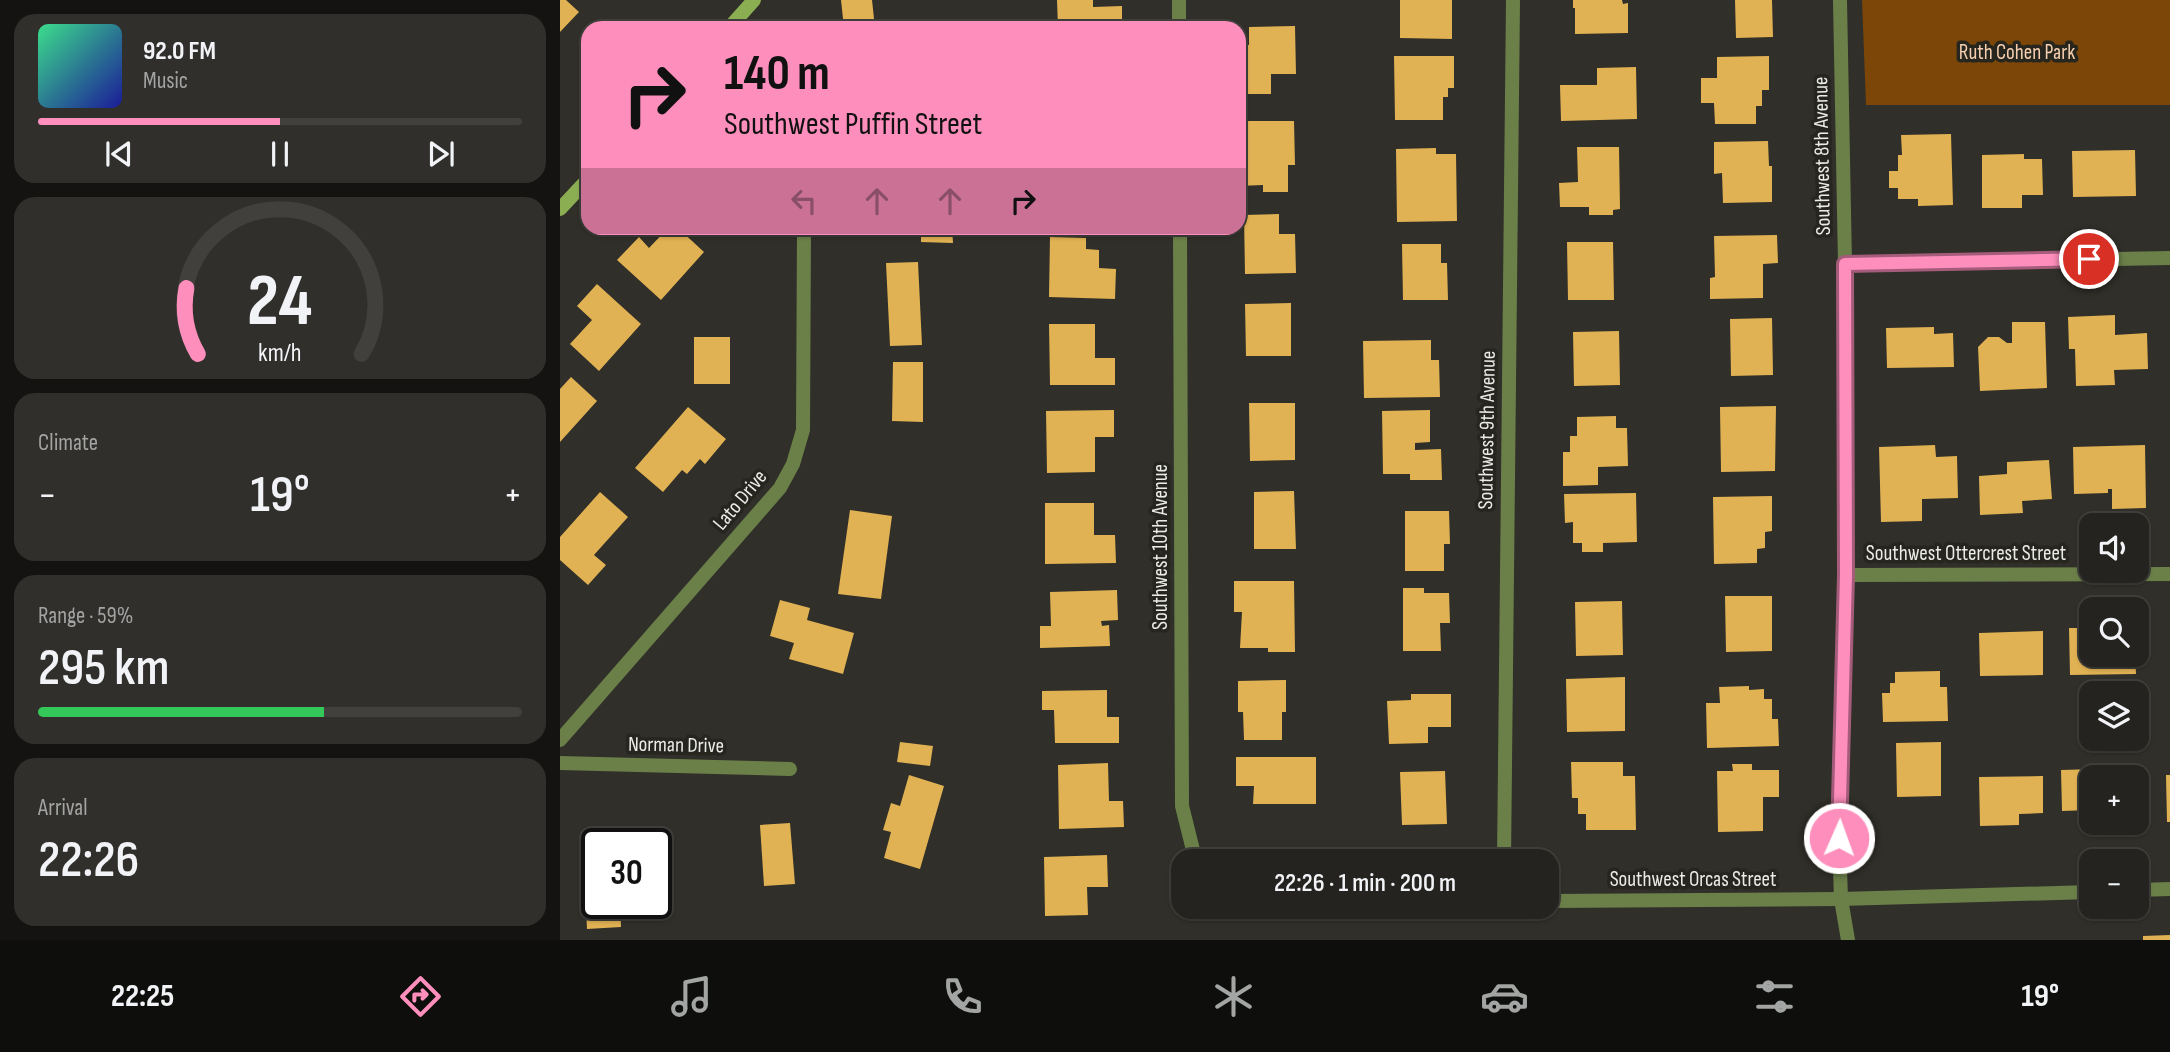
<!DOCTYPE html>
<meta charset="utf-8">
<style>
body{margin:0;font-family:"Sofia Sans Condensed",sans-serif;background:#302f2c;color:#f1f3f6;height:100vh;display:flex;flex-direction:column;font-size:26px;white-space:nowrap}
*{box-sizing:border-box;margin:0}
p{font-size:23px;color:#a3a4a4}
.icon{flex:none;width:38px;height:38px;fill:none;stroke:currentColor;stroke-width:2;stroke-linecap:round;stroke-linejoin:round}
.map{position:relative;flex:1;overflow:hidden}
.side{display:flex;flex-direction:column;gap:14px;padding:14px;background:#141311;width:560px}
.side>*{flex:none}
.top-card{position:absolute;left:21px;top:21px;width:665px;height:214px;border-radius:21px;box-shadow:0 2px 5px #0004,0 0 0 2px #41403d;background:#fe8ebc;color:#111;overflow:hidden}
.buttons{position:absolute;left:1519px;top:513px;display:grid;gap:14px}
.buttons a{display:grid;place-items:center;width:70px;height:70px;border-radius:14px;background:#24231f;box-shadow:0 2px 5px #0004,0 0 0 2px #41403d;font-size:35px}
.speed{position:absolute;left:21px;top:828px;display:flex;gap:14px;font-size:35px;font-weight:700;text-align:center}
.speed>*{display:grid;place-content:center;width:91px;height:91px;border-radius:50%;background:#24231f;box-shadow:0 2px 5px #0004,0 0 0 2px #41403d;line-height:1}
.speed .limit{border:4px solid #111;border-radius:10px;background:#fff;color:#111}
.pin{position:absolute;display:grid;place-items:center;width:60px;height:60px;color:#fff;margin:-30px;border:4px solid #fff;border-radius:50%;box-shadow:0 2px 7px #0007}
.me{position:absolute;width:77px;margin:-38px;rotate:2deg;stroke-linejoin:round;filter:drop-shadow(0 0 5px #0008)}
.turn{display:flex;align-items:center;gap:24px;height:147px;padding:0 28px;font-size:32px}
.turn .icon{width:91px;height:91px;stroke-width:2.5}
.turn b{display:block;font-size:49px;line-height:60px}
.lanes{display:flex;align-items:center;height:66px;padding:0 28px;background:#0003;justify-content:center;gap:35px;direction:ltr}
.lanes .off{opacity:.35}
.big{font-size:52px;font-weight:600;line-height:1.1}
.side .tile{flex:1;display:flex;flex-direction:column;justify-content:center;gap:10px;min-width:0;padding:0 24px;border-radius:21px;background:#302f2c}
.side .dial{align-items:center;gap:0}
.dial svg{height:182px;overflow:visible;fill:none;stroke:#41403d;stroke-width:7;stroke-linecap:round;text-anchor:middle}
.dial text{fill:#f1f3f6;stroke:none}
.song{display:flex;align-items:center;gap:21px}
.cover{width:84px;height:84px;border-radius:10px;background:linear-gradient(135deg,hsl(150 70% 55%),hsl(240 70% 35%))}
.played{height:7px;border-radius:4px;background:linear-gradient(90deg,#fe8ebc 50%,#41403d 50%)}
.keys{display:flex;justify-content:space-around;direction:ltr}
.heat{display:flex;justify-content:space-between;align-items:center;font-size:38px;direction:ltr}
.charge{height:10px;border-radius:5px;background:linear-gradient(90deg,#34c759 59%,#41403d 0)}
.trip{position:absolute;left:611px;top:849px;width:388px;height:70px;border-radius:21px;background:#24231f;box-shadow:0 2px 5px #0004,0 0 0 2px #41403d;font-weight:600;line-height:70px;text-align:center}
.tab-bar{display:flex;height:112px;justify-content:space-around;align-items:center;background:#0e0e0c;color:#a3a4a4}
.tab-bar .icon{width:49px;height:49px}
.tab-bar .on{color:#fe8ebc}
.tab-bar b{font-size:32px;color:#f1f3f6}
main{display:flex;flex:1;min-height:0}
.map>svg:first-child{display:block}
</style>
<main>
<section class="side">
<div class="tile">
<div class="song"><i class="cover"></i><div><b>92.0 FM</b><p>Music</p></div></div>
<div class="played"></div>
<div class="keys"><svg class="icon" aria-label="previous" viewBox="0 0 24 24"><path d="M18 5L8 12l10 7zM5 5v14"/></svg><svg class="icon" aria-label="pause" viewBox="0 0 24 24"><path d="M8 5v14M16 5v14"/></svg><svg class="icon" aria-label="next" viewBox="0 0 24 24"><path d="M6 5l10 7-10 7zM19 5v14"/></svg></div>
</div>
<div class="tile dial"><svg viewBox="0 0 100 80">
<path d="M14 69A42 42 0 1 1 86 69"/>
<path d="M14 69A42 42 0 0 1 9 40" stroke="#fe8ebc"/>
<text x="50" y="56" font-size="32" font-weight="700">24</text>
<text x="50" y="72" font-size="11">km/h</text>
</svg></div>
<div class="tile"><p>Climate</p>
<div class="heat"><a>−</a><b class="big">19°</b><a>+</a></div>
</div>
<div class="tile"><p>Range · 59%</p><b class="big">295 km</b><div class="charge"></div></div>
<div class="tile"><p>Arrival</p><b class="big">22:26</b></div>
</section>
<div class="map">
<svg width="1610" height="940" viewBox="0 0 1610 940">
<rect width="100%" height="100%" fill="#302f29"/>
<path fill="#7c4608" d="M1302,0H1610V105H1306Z"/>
<g fill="#e1b253">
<path d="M0,0H6L19,12L0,32Z"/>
<path d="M281,0H312L315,28H284Z"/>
<path d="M497,0H533V7L562,6V28H498Z"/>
<path d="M840,0H892V39L840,38Z"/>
<path d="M1013,0H1062L1063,4L1068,3V33L1015,34V8H1013Z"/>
<path d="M1175,0H1212L1213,37L1176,38Z"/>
<path d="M735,26L736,74H711V94H679L681,45H689V27Z"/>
<path d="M834,56H894V88H888V97H883V120H835Z"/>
<path d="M1209,56V90H1202V106H1196V124H1155L1154,103H1141V78H1157V57Z"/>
<path d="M1076,67L1077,119L1001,121L1000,85H1037V68Z"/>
<path d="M685,121H734L735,165H728V192H703V185L679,186V160H686Z"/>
<path d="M1391,134L1393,205L1358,206V199H1338V188H1329V171H1338V155H1342L1341,135Z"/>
<path d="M1208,141L1209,166H1212V202L1163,203L1162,173L1154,174V142Z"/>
<path d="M1017,147H1059L1060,209L1053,210V215H1029V207H1000L999,183L1018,182Z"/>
<path d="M876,148V154H896L897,221L837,222L836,149Z"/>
<path d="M1575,150L1576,196L1513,197L1512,151Z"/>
<path d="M1464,154V159H1482L1483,195H1462V208H1422V155Z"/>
<path d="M719,214V234H735L736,273L685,274L684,215Z"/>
<path d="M108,228H118L144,252L101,300L57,260L79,237L89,248Z"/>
<path d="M361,228H392L393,243L361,242Z"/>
<path d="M1217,235L1218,263L1203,264V298L1150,299V278L1155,277L1154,236Z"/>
<path d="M490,237L526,238V249L539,250V268L556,269L555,299L489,297Z"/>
<path d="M1007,242H1053L1054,300H1008Z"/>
<path d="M842,244H881V263H887L888,300H843Z"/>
<path d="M358,262L362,345L330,346L326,263Z"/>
<path d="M37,284L81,324L39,371L10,344L32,320L17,306Z"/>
<path d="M731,303V356H686L685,304Z"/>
<path d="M1555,315V335L1587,333L1588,369L1554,370L1555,385L1516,386L1515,349H1509L1508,317Z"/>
<path d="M1212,318L1213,375L1171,376L1170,319Z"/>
<path d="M1452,322H1485L1487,388L1420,391L1418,347L1428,337H1439L1447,343H1452Z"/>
<path d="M489,324H535V358H555V385H490Z"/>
<path d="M1374,327V334L1393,333L1394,367L1327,368L1326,328Z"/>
<path d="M1059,331L1060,385L1014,386L1013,332Z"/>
<rect x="134" y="337" width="36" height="47"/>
<path d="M871,340V360H879L880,397L804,398L803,341Z"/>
<path d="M333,362H363V422L332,421Z"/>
<path d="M11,377L37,401L0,442V389Z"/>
<path d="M689,403H735V460L690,461Z"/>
<path d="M1216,406L1215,471L1161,472L1160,407Z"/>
<path d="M128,407L166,439L145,464L140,459L127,474L122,470L103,492L75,468Z"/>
<path d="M554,410V437H535V472L487,473L486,411Z"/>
<path d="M870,410V442L855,443V450L881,449L882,480H850V474H823L822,411Z"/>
<path d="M1056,416V428H1067L1068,466L1038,467V485L1003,486V452H1010V436H1017V417Z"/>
<path d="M1375,445L1376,457L1397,456L1398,498L1362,499V521L1321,522L1319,447Z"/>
<path d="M1585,445L1586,508L1552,509V489H1548V493L1514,494L1513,447Z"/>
<path d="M1489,460L1492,499L1462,501L1463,513L1420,515L1419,476L1447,474V462Z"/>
<path d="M734,491L736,549H694V492Z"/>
<path d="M40,492L68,517L34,555L46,565L28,585L0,560V537Z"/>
<path d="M1076,493L1077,542L1043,543V552H1022V543H1013V522L1005,523L1004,494Z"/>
<path d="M1212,496V531L1205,532V548L1197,549V563L1154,564L1153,497Z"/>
<path d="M485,503H534V535H555L556,563L485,564Z"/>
<path d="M290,510L332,516L321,599L278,594Z"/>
<path d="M845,511H889L890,544H884V571H845Z"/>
<path d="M674,581H734L735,652H708V648H680L682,612H674Z"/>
<path d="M843,588H864V593H889L890,623H880L881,651H843Z"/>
<path d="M557,590L558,620L541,621L542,626L549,625L550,646L480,648V626H491L490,592Z"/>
<path d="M1165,596H1212V651L1166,652Z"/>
<path d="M220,600L250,608L247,620L294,633L283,674L229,659L234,643L210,636Z"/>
<path d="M1062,601L1063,655L1016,656L1015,602Z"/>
<path d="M1509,628H1531V654H1575L1576,674L1510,675Z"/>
<path d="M1483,631V675L1420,676L1419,633Z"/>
<path d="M1380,671V687H1387L1388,721L1323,722L1322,693H1330V683H1335V672Z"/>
<path d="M1065,677V731L1007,732L1006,679Z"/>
<path d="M726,680V712H722V740H684L683,712H678V681Z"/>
<path d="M1189,686V690L1204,689V699H1212V719H1218L1219,746L1147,748L1146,703H1160L1159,687Z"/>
<path d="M547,690V717H559V743H495L494,710H482V691Z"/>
<path d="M851,694H891V727H868V743L829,744L827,701L851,700Z"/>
<path d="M340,742L373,746L370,766L337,762Z"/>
<path d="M1381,742V796L1337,797L1336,743Z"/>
<path d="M676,757H756V804H693L694,786H676Z"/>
<path d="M1011,762H1063V776H1075L1076,830H1026V814H1018V798H1012Z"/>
<path d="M548,763L549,801H563L564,827L499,829L498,765Z"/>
<path d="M1172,764H1192V770H1219V797H1203V831L1158,832L1157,771H1173Z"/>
<path d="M1573,768V777H1531V810L1502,811L1501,770Z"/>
<path d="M885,771L887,824L842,825L840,772Z"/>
<path d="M349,775L384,786L360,869L324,858L331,832L323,830L331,803L340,806Z"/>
<path d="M1606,775H1610V822H1607Z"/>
<path d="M1483,776V813L1459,814V825L1420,826L1419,777Z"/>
<path d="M230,823L235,884L204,886L200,825Z"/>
<path d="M547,855L548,887H527L528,915L485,916L484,857Z"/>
<path d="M24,866H37V903H60L61,927L27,929Z"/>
<path d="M1610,935V940H1583V936Z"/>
</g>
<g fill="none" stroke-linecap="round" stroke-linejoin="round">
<g stroke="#6b8049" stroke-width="14">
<path d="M619,0V28"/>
<path d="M1280,0L1285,264L1286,575L1279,838L1281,899L1288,940"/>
<path d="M620,228L622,806L634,854L642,861"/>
<path d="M1285,264L1610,258"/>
<path d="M1286,575L1610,574"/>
<path d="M0,740L220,488L233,464L243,430L244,228"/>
<path d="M0,763L230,769"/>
<path d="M944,861L953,0"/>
<path d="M1577,890L1610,889"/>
<path d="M987,901L1281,899L1531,892"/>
</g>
<g stroke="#8cae53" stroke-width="14">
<path d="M169,28L194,0"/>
<path d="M0,209L28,179"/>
</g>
</g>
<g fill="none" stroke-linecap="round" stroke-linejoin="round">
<defs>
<path id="route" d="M1279,838L1286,575L1285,264L1529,259"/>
</defs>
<use href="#route" stroke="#a55c7a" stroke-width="18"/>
<use href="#route" stroke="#fe8ebc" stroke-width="12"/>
</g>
<g text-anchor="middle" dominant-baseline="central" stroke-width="7" stroke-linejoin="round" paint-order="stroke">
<g font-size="21" fill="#f7cfaf" stroke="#26261f">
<text x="1457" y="52">Ruth Cohen Park</text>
</g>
<g font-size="21" fill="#ebebe7" stroke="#26261f">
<text transform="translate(1262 156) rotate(-91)">Southwest 8th Avenue</text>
<text transform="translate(927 430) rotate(-89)">Southwest 9th Avenue</text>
<text transform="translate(180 500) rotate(-50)">Lato Drive</text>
<text transform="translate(600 547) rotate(-90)">Southwest 10th Avenue</text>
<text x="1406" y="553">Southwest Ottercrest Street</text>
<text transform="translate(116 745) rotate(1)">Norman Drive</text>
<text x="1133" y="879">Southwest Orcas Street</text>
</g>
</g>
</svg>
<div class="buttons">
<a><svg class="icon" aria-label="sound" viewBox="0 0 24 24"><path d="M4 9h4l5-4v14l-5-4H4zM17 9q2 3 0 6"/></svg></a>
<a><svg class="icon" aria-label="search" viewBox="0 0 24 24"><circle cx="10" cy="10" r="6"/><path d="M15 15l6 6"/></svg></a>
<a><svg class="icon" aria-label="layers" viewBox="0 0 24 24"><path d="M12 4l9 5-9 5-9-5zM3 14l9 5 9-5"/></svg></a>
<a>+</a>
<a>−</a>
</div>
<div class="speed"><div class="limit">30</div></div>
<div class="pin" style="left:1529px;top:259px;background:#d93025"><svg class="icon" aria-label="arrive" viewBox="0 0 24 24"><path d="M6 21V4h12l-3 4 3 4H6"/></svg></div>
<svg class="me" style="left:1279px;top:838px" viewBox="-20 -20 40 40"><circle r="17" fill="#fe8ebc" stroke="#fff" stroke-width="3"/><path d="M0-11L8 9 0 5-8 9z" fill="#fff"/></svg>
<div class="trip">22:26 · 1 min · 200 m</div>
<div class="top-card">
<div class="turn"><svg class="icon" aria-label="right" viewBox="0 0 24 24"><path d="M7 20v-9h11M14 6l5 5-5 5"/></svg><div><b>140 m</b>Southwest Puffin Street</div></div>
<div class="lanes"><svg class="icon off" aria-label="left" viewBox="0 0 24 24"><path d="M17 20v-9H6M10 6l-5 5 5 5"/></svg><svg class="icon off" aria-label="ahead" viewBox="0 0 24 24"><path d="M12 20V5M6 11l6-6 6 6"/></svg><svg class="icon off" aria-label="ahead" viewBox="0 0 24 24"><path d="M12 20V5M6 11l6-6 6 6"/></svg><svg class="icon" aria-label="right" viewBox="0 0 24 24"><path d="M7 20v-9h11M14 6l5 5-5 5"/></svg></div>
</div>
</div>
</main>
<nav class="tab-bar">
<b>22:25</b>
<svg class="icon on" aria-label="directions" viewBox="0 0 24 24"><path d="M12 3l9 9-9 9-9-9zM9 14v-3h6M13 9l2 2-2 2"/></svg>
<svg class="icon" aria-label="music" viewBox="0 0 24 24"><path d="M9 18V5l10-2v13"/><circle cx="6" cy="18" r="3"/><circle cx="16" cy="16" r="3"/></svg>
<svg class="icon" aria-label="phone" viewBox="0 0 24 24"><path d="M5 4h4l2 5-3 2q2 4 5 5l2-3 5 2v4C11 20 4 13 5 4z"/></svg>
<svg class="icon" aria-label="climate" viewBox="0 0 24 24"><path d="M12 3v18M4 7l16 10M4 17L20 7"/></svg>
<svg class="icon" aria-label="car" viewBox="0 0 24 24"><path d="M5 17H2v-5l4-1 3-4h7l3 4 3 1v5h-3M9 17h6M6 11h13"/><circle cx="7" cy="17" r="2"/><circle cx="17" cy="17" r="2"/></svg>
<svg class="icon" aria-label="filters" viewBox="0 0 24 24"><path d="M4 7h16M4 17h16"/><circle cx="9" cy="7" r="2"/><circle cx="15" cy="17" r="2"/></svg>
<b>19°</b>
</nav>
